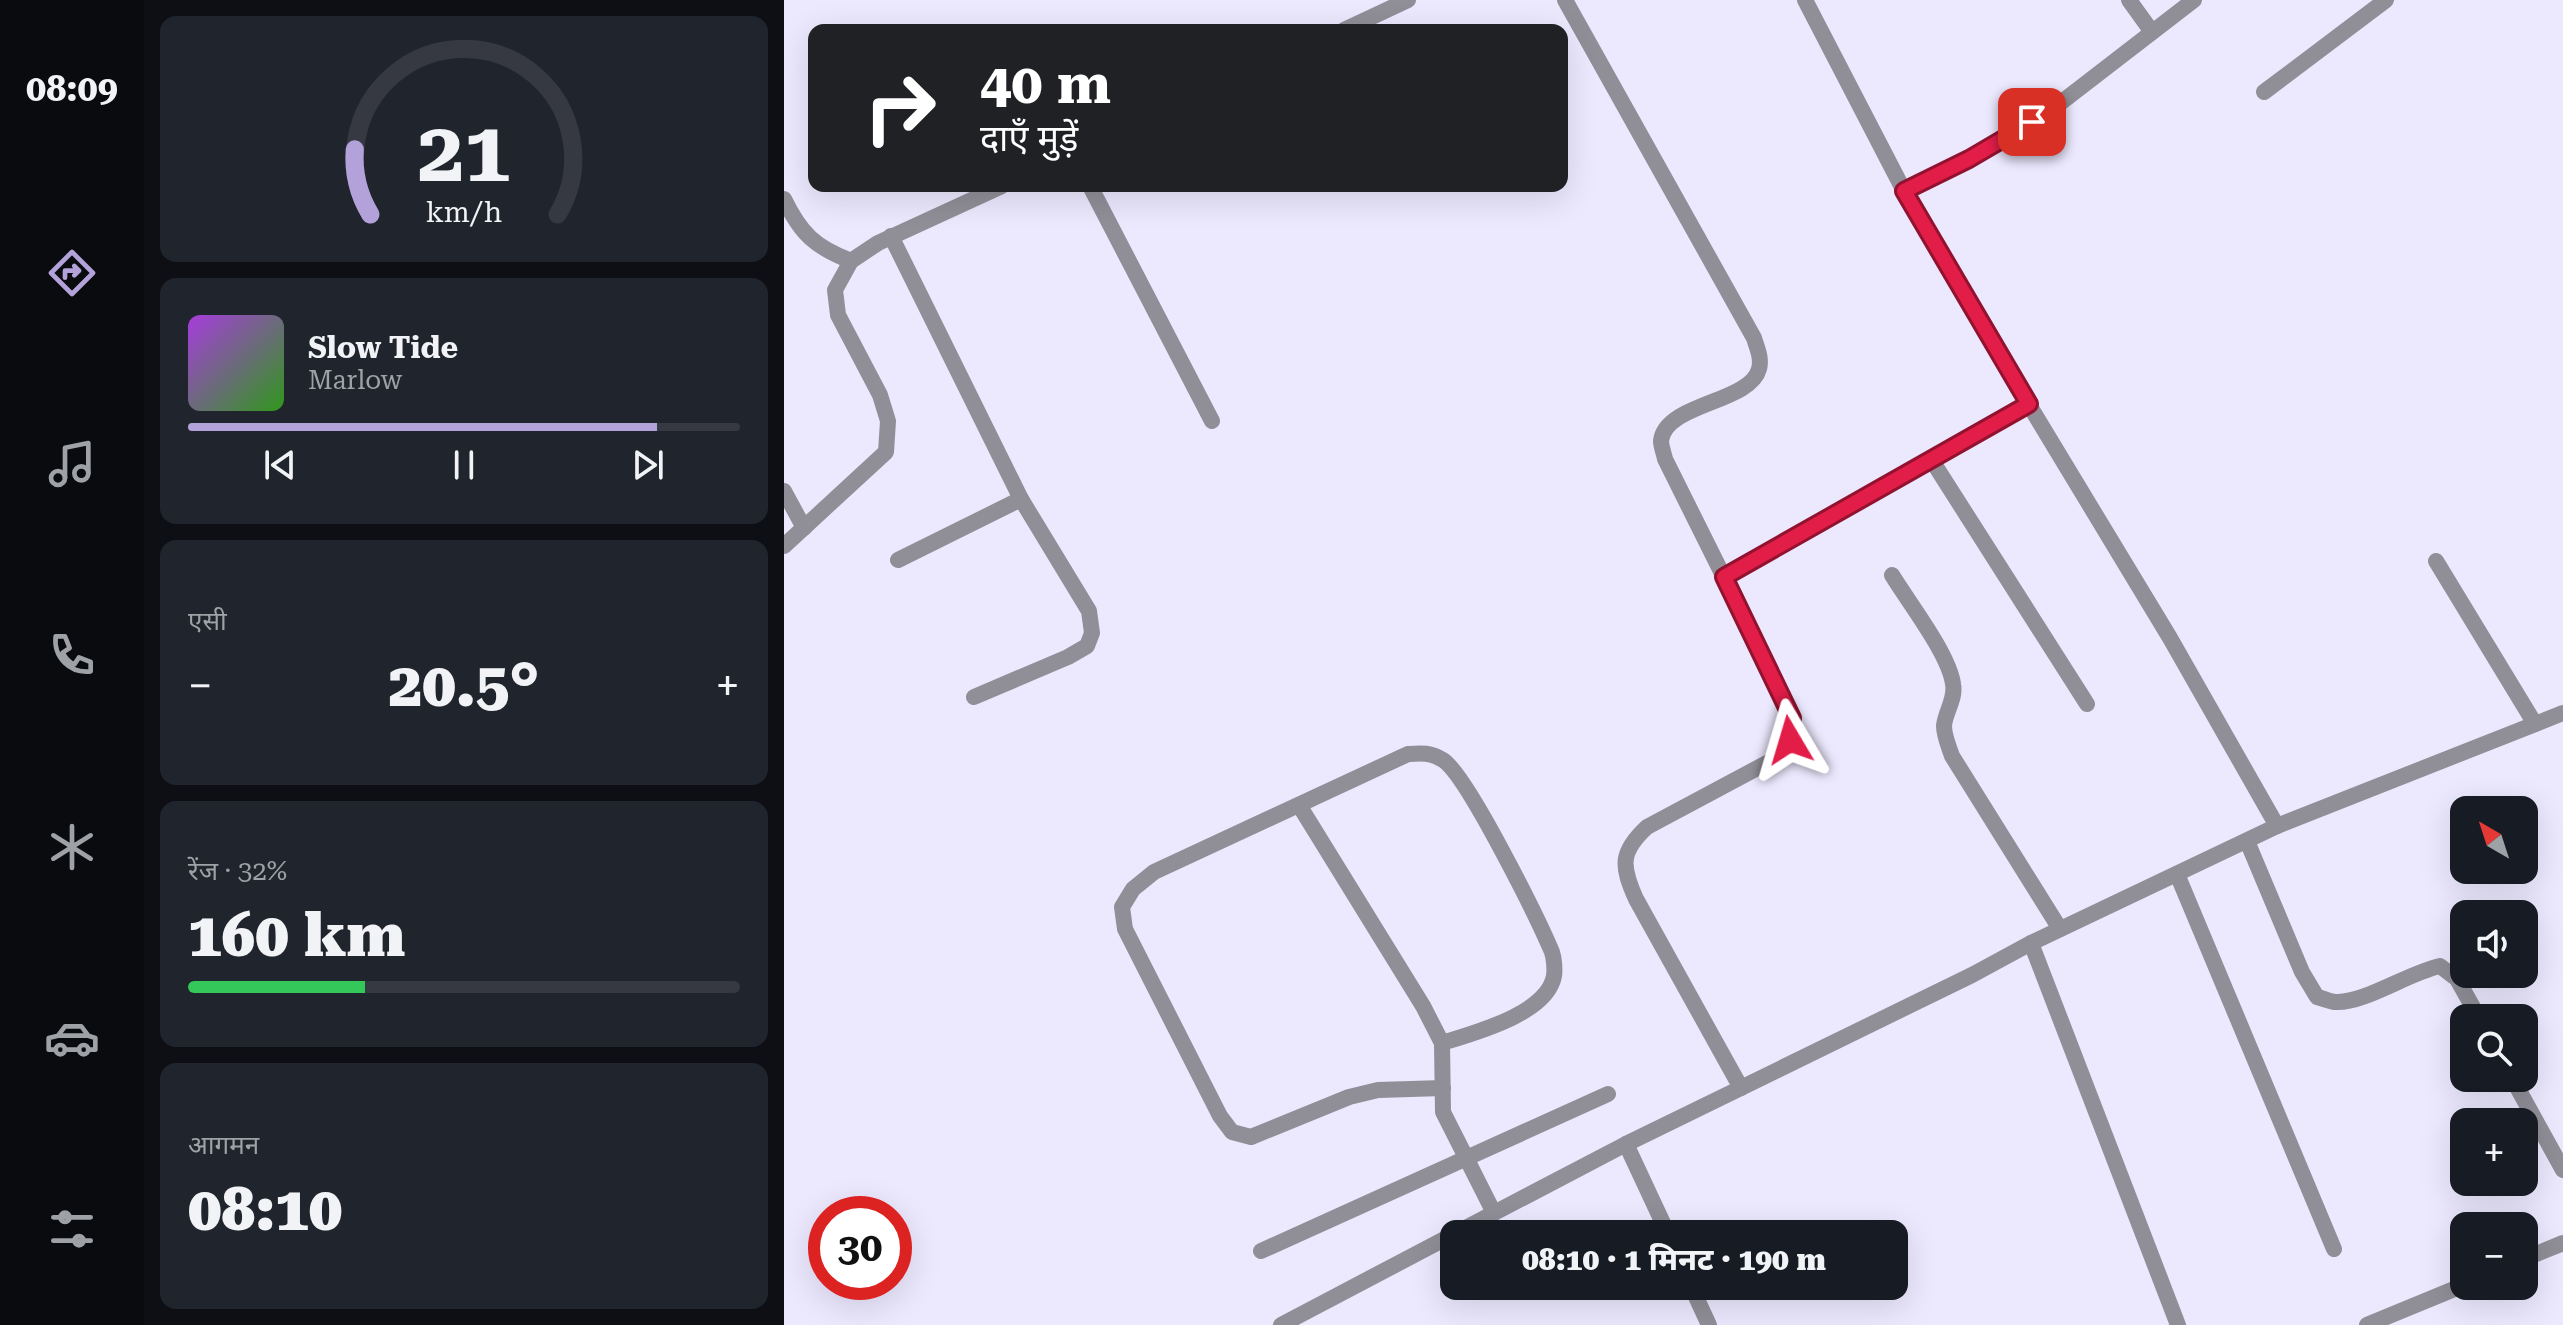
<!DOCTYPE html>
<html lang="hi">
<meta charset="utf-8">
<style>
body{margin:0;font-family:"Roboto Serif","Noto Sans Devanagari",serif;background:#20242c;color:#f1f3f6;height:100vh;display:flex;flex-direction:column;font-size:30px;white-space:nowrap}
*{box-sizing:border-box;margin:0}
p{font-size:26px;color:#9ea1a6}
.icon{flex:none;width:44px;height:44px;fill:none;stroke:currentColor;stroke-width:2;stroke-linecap:round;stroke-linejoin:round}
.map{position:relative;flex:1;overflow:hidden}
.panel{display:flex;flex-direction:column;gap:16px;padding:16px;background:#0d0f14;width:640px}
.panel>*{flex:none}
.hud{position:absolute;left:24px;top:24px;width:760px;height:168px;border-radius:16px;box-shadow:0 8px 32px #0002;background:#202124;color:#fff;overflow:hidden}
.needle{width:52px;rotate:321deg}
.buttons{position:absolute;left:1666px;top:796px;display:grid;gap:16px}
.buttons a{display:grid;place-items:center;width:88px;height:88px;border-radius:16px;background:#171b24;box-shadow:0 8px 32px #0002;font-size:40px}
.speed{position:absolute;left:24px;top:1196px;display:flex;gap:16px;font-size:40px;font-weight:700;text-align:center}
.speed>*{display:grid;place-content:center;width:104px;height:104px;border-radius:50%;background:#171b24;box-shadow:0 8px 32px #0002;line-height:1}
.speed .limit{border:12px solid #d22;background:#fff;color:#111}
.pin{position:absolute;display:grid;place-items:center;width:68px;height:68px;color:#fff;margin:-34px;border-radius:16px;box-shadow:0 4px 12px #0006}
.me{position:absolute;width:88px;margin:-44px;rotate:353deg;stroke-linejoin:round;filter:drop-shadow(0 0 6px #0008)}
.turn{display:flex;align-items:center;gap:28px;height:168px;padding:0 40px;font-size:36px}
.turn .icon{width:104px;height:104px;stroke-width:2.5}
.turn b{display:block;font-size:56px;line-height:68px}
.big{font-size:60px;font-weight:800;line-height:1.1}
.panel .widget{flex:1;display:flex;flex-direction:column;justify-content:center;gap:12px;min-width:0;padding:0 28px;border-radius:16px;background:#20242c}
.panel .dial{align-items:center;gap:0}
.dial svg{height:208px;overflow:visible;fill:none;stroke:#363941;stroke-width:7;stroke-linecap:round;text-anchor:middle}
.dial text{fill:#f1f3f6;stroke:none}
.song{display:flex;align-items:center;gap:24px}
.cover{width:96px;height:96px;border-radius:12px;background:linear-gradient(135deg,hsl(280 70% 55%),hsl(110 70% 35%))}
.played{height:8px;border-radius:4px;background:linear-gradient(90deg,#b2a2d9 85%,#363941 85%)}
.keys{display:flex;justify-content:space-around;direction:ltr}
.heat{display:flex;justify-content:space-between;align-items:center;font-size:44px;direction:ltr}
.charge{height:12px;border-radius:6px;background:linear-gradient(90deg,#34c759 32%,#363941 0)}
.trip{position:absolute;left:656px;top:1220px;width:468px;height:80px;border-radius:16px;background:#171b24;box-shadow:0 8px 32px #0002;font-weight:800;line-height:80px;text-align:center}
main{display:flex;flex:1;min-height:0}
.menu{display:flex;flex-direction:column;width:144px;justify-content:space-around;align-items:center;background:#090b0e;color:#9ea1a6}
.menu .icon{width:56px;height:56px}
.menu .current{color:#b2a2d9}
.menu b{font-size:36px;color:#f1f3f6}
.map>svg:first-child{display:block}
</style>
<main>
<nav class="menu">
<b>08:09</b>
<svg class="icon current" aria-label="directions" viewBox="0 0 24 24"><path d="M12 3l9 9-9 9-9-9zM9 14v-3h6M13 9l2 2-2 2"/></svg>
<svg class="icon" aria-label="music" viewBox="0 0 24 24"><path d="M9 18V5l10-2v13"/><circle cx="6" cy="18" r="3"/><circle cx="16" cy="16" r="3"/></svg>
<svg class="icon" aria-label="phone" viewBox="0 0 24 24"><path d="M5 4h4l2 5-3 2q2 4 5 5l2-3 5 2v4C11 20 4 13 5 4z"/></svg>
<svg class="icon" aria-label="climate" viewBox="0 0 24 24"><path d="M12 3v18M4 7l16 10M4 17L20 7"/></svg>
<svg class="icon" aria-label="car" viewBox="0 0 24 24"><path d="M5 17H2v-5l4-1 3-4h7l3 4 3 1v5h-3M9 17h6M6 11h13"/><circle cx="7" cy="17" r="2"/><circle cx="17" cy="17" r="2"/></svg>
<svg class="icon" aria-label="filters" viewBox="0 0 24 24"><path d="M4 7h16M4 17h16"/><circle cx="9" cy="7" r="2"/><circle cx="15" cy="17" r="2"/></svg>
</nav>
<section class="panel">
<div class="widget dial"><svg viewBox="0 0 100 80">
<path d="M14 69A42 42 0 1 1 86 69"/>
<path d="M14 69A42 42 0 0 1 8 44" stroke="#b2a2d9"/>
<text x="50" y="56" font-size="32" font-weight="700">21</text>
<text x="50" y="72" font-size="11">km/h</text>
</svg></div>
<div class="widget">
<div class="song"><i class="cover"></i><div><b>Slow Tide</b><p>Marlow</p></div></div>
<div class="played"></div>
<div class="keys"><svg class="icon" aria-label="previous" viewBox="0 0 24 24"><path d="M18 5L8 12l10 7zM5 5v14"/></svg><svg class="icon" aria-label="pause" viewBox="0 0 24 24"><path d="M8 5v14M16 5v14"/></svg><svg class="icon" aria-label="next" viewBox="0 0 24 24"><path d="M6 5l10 7-10 7zM19 5v14"/></svg></div>
</div>
<div class="widget"><p>एसी</p>
<div class="heat"><a>−</a><b class="big">20.5°</b><a>+</a></div>
</div>
<div class="widget"><p>रेंज · 32%</p><b class="big">160 km</b><div class="charge"></div></div>
<div class="widget"><p>आगमन</p><b class="big">08:10</b></div>
</section>
<div class="map">
<svg width="1779" height="1325" viewBox="0 0 1779 1325">
<rect width="100%" height="100%" fill="#ece8fe"/>
<g fill="none" stroke-linecap="round" stroke-linejoin="round">
<g stroke="#908e97" stroke-width="16">
<path d="M1652,561L1751,724"/>
<path d="M515,805L639,1006L658,1043L659,1112L710,1213"/>
<path d="M658,1043C690,1033 763,1014 770,976C771,969 770,958 768,952C754,919 683,775 659,760C646,752 637,753 624,754L370,872L349,889L338,907L341,929L436,1116L448,1132L467,1137L565,1097L594,1090L659,1088"/>
<path d="M477,1251L824,1094"/>
</g>
<g stroke="#908e97" stroke-width="16">
<path d="M781,0L970,338C973,348 978,358 975,369C966,403 881,403 877,441C877,446 880,454 881,459L998,694C1009,721 1011,731 996,756L863,827C836,852 837,866 852,899L957,1088"/>
<path d="M1021,0L1120,191L1204,337L1386,638L1493,826"/>
<path d="M1345,0L1368,32"/>
<path d="M560,30L624,0"/>
<path d="M1480,92L1602,0"/>
<path d="M306,186L428,421"/>
<path d="M1120,191L1185,159L1266,111L1410,0"/>
<path d="M0,199C17,234 31,247 67,261"/>
<path d="M107,236L237,499L305,611L308,633L303,646L284,657L190,697"/>
<path d="M1147,459L1303,704"/>
<path d="M0,491L20,528"/>
<path d="M0,546L102,452L104,421L96,395L54,315L51,290L67,261L94,243L218,186"/>
<path d="M114,560L237,499"/>
<path d="M1108,575C1125,603 1165,654 1169,684C1172,699 1161,712 1160,726C1160,736 1165,747 1168,756L1276,929"/>
<path d="M940,577L1245,404"/>
<path d="M1463,841L1518,972L1533,997C1539,998 1546,1002 1552,1002C1581,1003 1624,973 1656,966L1673,979L1695,1018"/>
<path d="M1393,874L1550,1249"/>
<path d="M1247,943L1394,1325"/>
<path d="M1728,1078L1779,1170"/>
<path d="M842,1144L884,1234"/>
<path d="M670,1234L842,1144L1188,975L1247,943L1493,826L1779,713"/>
<path d="M1740,1259L1779,1243"/>
<path d="M907,1286L925,1325"/>
<path d="M497,1325L670,1234"/>
<path d="M1583,1325L1680,1285"/>
</g>
</g>
<g fill="none" stroke-linecap="round" stroke-linejoin="round">
<defs>
<path id="route" d="M1006,740L1008,718L940,577L1245,404L1120,191L1185,159L1248,122"/>
</defs>
<use href="#route" stroke="#92132f" stroke-width="20"/>
<use href="#route" stroke="#e11d48" stroke-width="14"/>
</g>
</svg>
<div class="buttons">
<a><svg class="needle" viewBox="-14 -14 28 28"><path d="M0-13l5 13h-10z" fill="#e53935"/><path d="M0 13l5-13h-10z" fill="#9ea1a6"/></svg></a>
<a><svg class="icon" aria-label="sound" viewBox="0 0 24 24"><path d="M4 9h4l5-4v14l-5-4H4zM17 9q2 3 0 6"/></svg></a>
<a><svg class="icon" aria-label="search" viewBox="0 0 24 24"><circle cx="10" cy="10" r="6"/><path d="M15 15l6 6"/></svg></a>
<a>+</a>
<a>−</a>
</div>
<div class="speed"><div class="limit">30</div></div>
<div class="pin" style="left:1248px;top:122px;background:#d93025"><svg class="icon" aria-label="arrive" viewBox="0 0 24 24"><path d="M6 21V4h12l-3 4 3 4H6"/></svg></div>
<svg class="me" style="left:1006px;top:740px" viewBox="-20 -20 40 40"><path d="M0-17L14 15 0 8-14 15z" fill="#e11d48" stroke="#fff" stroke-width="4"/></svg>
<div class="trip">08:10 · 1 मिनट · 190 m</div>
<div class="hud">
<div class="turn"><svg class="icon" aria-label="right" viewBox="0 0 24 24"><path d="M7 20v-9h11M14 6l5 5-5 5"/></svg><div><b>40 m</b>दाएँ मुड़ें</div></div>
</div>
</div>
</main>
